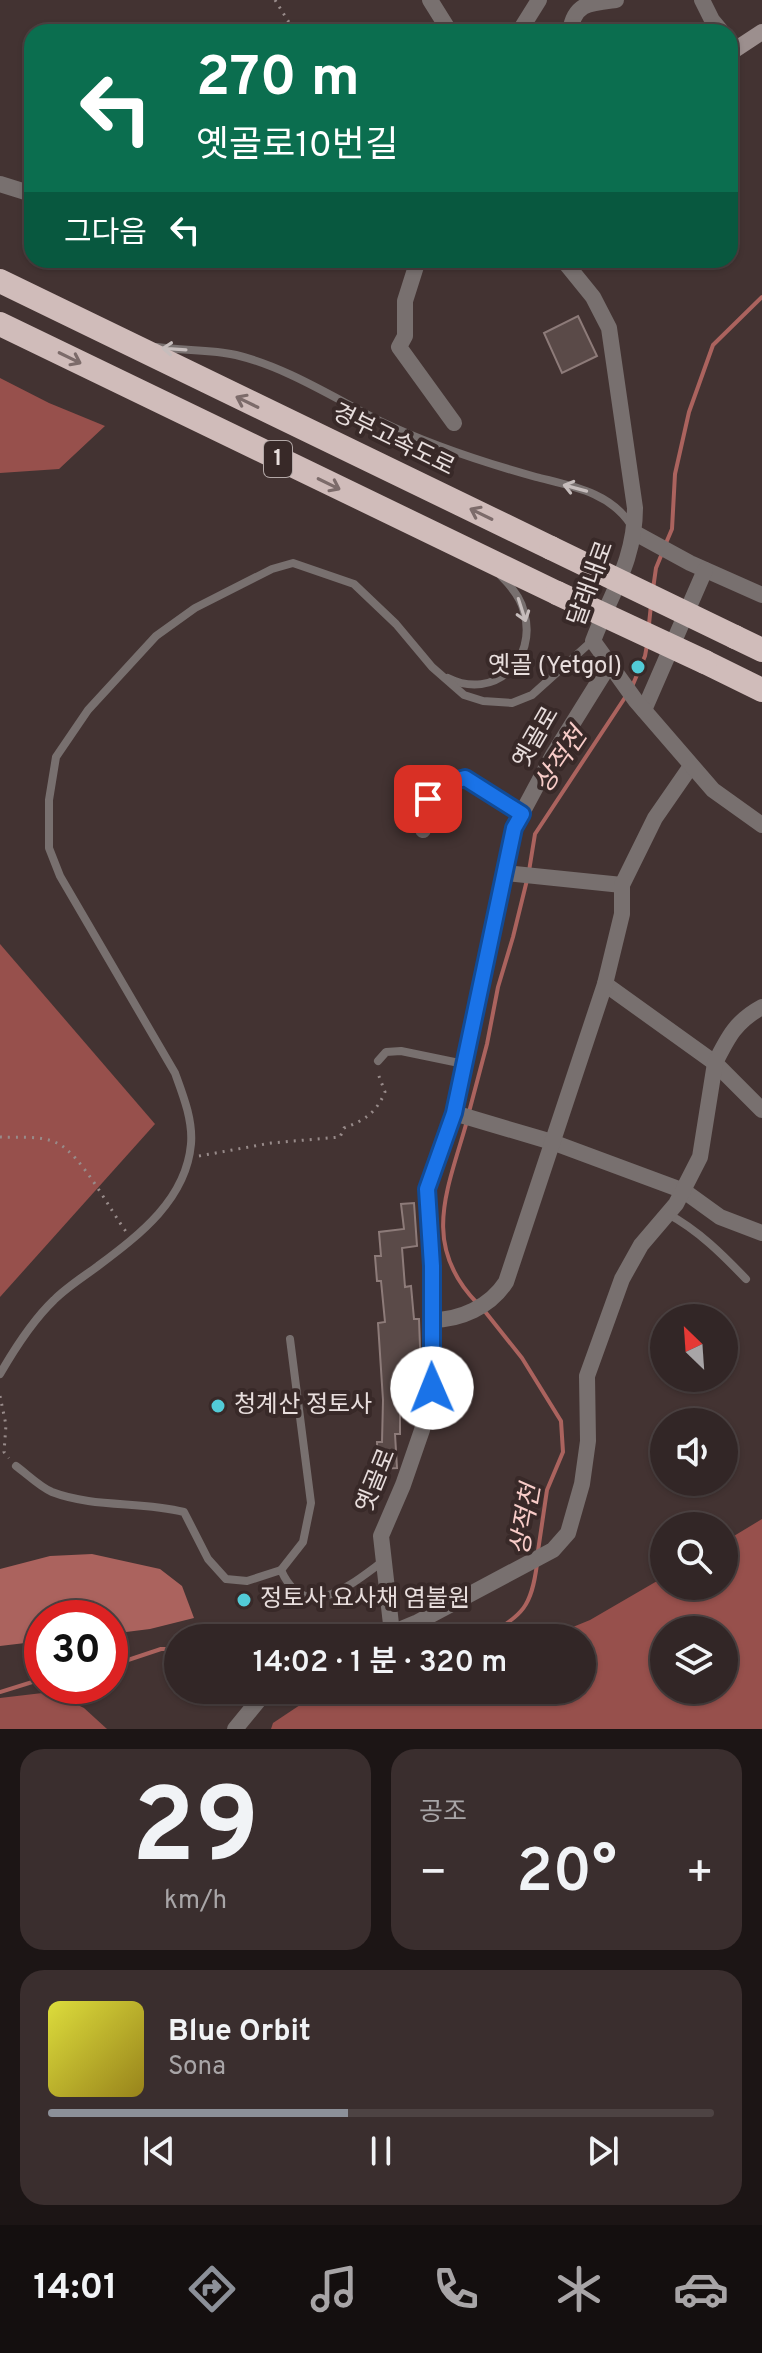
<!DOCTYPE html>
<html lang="ko">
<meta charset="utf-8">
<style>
body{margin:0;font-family:Overpass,"Noto Sans KR",sans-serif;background:#3a2e2e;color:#f1f3f6;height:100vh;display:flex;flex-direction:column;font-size:30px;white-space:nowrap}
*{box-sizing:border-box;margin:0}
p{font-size:26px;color:#a8a5a7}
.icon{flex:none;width:44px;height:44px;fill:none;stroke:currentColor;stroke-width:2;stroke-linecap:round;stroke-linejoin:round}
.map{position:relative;height:1729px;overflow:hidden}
.details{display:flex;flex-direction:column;gap:20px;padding:20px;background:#1c1515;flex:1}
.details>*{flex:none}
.banner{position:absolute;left:24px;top:24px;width:714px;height:244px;border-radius:24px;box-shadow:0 2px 6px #0004,0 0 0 2px #4d4343;background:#0b6e4f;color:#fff;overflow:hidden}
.needle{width:52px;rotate:335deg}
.controls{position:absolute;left:650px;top:1304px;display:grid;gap:16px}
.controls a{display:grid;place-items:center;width:88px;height:88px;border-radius:50%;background:#322626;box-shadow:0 2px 6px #0004,0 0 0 2px #4d4343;font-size:40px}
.speed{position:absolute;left:24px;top:1600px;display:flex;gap:16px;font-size:40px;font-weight:700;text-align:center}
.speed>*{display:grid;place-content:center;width:104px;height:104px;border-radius:50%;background:#322626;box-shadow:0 2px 6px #0004,0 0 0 2px #4d4343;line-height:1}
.speed .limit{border:12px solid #d22;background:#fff;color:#111}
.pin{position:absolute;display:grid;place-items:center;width:68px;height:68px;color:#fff;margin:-34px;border-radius:16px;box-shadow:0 4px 12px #0006}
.me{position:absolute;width:88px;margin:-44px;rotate:359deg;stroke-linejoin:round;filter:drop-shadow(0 0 6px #0008)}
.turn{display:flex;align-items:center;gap:28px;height:168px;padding:0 40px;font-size:36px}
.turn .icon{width:104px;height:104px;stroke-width:2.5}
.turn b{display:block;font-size:56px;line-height:68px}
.then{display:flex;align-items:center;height:76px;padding:0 40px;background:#0003;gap:16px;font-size:30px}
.big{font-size:60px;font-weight:600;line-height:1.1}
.details .widget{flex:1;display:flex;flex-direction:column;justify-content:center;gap:12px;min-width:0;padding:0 28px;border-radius:24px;background:#3a2e2e}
.details .dial{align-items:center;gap:0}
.dial b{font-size:104px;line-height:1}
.song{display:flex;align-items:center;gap:24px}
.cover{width:96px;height:96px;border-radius:12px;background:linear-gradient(135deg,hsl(60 70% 55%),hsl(50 70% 35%))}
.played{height:8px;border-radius:4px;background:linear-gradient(90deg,#8c9099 45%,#4d4343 45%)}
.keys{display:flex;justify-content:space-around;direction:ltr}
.heat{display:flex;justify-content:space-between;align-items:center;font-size:44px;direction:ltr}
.details .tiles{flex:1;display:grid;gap:20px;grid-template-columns:1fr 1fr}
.widget:last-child{grid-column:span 2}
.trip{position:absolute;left:164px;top:1624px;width:432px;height:80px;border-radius:40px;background:#322626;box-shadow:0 2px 6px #0004,0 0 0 2px #4d4343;font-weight:600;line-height:80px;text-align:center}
.menu{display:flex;height:128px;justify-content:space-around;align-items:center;background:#140f0f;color:#a8a5a7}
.menu .icon{width:56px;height:56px}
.menu .on{color:#8c9099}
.menu b{font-size:36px;color:#f1f3f6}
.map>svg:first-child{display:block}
</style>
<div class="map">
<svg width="762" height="1729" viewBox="0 0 762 1729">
<rect width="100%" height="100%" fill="#433332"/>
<g fill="#97504c" fill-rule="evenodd">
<path d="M0,378L49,403L105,426L59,469L0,473Z"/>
<path d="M0,944L155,1124L0,1297Z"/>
<path d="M762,1519V1729H271L273,1723L300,1705L355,1690H582V1638H546L590,1620L664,1577V1586H724V1542ZM664,1630H724V1690H664Z"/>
<path d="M51,1692L84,1708L107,1729H0V1698Z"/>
</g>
<path fill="#ab635e" d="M92,1554L160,1569L182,1586L194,1618L150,1629L110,1634V1618H42V1641L0,1646V1569L50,1556Z"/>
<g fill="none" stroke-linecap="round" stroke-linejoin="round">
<g stroke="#ab635e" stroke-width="4">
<path d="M666,543L672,529L675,474L689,412L713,345L762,297"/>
<path d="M653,589L656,568L663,551"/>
<path d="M649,624L651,605"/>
<path d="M631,689L645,656L647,645"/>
<path d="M529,871L535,834L626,696"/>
<path d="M469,1112L487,1044L498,987L513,937L527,880"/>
<path d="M467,1121C448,1189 420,1244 477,1303"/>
<path d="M483,1309L522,1358L561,1421L563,1452L547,1490L538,1551"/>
<path d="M484,1638C522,1614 531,1610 537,1564"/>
<path d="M110,1666L161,1649H178"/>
<path d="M282,1690C300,1698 312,1697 329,1690"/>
<path d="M0,1692L42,1679"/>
</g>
</g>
<g fill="#5a4a48" stroke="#8d7b79" stroke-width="2">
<path d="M578,316L597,356L562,373L544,333Z"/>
<path d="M414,1203L417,1246L402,1248L405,1287L411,1286L414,1319H419L421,1374H417L418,1397L417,1403L400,1405V1434H395L397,1468L378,1469L377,1442H382L383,1400L378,1323L385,1322L381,1281H377L375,1256H381L379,1232L404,1229L401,1204Z"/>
</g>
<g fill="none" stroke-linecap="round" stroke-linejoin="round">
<g stroke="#988b8a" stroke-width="3" stroke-dasharray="2 6" stroke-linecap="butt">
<path d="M275,0L295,32"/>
<path d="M0,1137C17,1138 41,1135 57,1143C81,1154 110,1210 127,1233"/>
<path d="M199,1156L271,1143L340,1137L344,1128C365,1120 376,1113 385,1092L377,1071"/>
<path d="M0,1396L6,1425L4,1452L9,1458"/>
</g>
<g stroke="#78706f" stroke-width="8">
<path d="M157,347C183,351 210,349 236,355C286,367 334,398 380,421C430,445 482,462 536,477C571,486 610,492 631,525"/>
<path d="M448,678C494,701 538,660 524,612C521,598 511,586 501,576"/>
<path d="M378,1061L386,1052L401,1051L464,1064"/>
<path d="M668,1214C698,1230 723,1255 746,1279"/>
<path d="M0,1374C15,1348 32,1321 54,1300C67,1287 83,1277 98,1266C139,1235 186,1200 191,1144C193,1120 183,1095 175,1073L60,876L49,848V800L56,757L88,710L156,636L195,608L272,569L293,563L354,584L396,624L432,667L464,695L483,701L512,703L532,695L592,641"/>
<path d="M16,1466C27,1474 40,1487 52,1492C94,1508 141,1501 184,1512L208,1559L226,1579L247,1581L281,1570C305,1625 352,1584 382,1562"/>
<path d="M281,1570L303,1542L311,1503L290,1339"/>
</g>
<g stroke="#78706f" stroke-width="16">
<path d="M430,0L450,32"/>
<path d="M702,0L712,20L722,32"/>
<path d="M519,32L539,0"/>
<path d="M570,32C574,3 590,3 616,0"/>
<path d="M418,260L405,301V336L399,347L454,423"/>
<path d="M635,533L690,563L762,595"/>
<path d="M644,710L705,570"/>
<path d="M423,830C428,796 430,788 465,778L522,814"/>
<path d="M505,873L622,885"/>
<path d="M605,984L715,1063L762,1110"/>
<path d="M454,1113L552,1142L684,1191L720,1217L762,1233"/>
<path d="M432,1320C460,1320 490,1307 506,1282L605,984L622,914V885L655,818L691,766"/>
<path d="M392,1633L381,1536L403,1485L422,1430L432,1388V1266L427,1189L454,1113L514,828L553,755L609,665"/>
<path d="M380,1638L416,1623L553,1550L568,1533L582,1484L588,1441L587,1376L622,1279L641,1245L676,1204L700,1157L715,1063C728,1037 736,1021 762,1007"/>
<path d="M235,1729L267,1690"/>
</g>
<g stroke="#78706f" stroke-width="16">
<path d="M0,184L32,194"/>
<path d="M563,260L593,297L609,328L635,508C635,560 611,593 593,641L636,701L713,790L762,825"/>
</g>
<path stroke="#9c8f8e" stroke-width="16" d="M730,53L762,32"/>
<g stroke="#d0bcba" stroke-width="24">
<path d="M0,281L551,548"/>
<path d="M0,324L557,593"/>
<path d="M735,637L762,650"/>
<path d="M705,662L762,690"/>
</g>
<g stroke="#d0bcba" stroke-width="24">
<path d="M551,548L735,637"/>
<path d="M557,593L705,662"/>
</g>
</g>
<defs><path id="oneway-shaft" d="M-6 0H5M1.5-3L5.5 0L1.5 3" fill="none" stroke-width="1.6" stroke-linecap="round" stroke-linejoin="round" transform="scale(2)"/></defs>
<g stroke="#c6bdbc">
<use href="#oneway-shaft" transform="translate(174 349) rotate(-176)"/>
<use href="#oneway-shaft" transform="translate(575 488) rotate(-165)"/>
<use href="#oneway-shaft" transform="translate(522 610) rotate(72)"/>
</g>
<g stroke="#7c6b6a">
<use href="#oneway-shaft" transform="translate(70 358) rotate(26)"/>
<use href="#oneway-shaft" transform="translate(247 402) rotate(-154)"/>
<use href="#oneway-shaft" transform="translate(329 484) rotate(26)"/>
<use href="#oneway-shaft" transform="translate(481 514) rotate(-154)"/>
</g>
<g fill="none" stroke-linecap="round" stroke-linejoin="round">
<defs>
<path id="route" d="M428,799L444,784L465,778L522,814L514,828L454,1113L427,1189L432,1266V1388"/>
</defs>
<use href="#route" stroke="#114b97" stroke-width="20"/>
<use href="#route" stroke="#1a73e8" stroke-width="14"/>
</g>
<g fill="#52cbd7" stroke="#382928" stroke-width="3">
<circle cx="638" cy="667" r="8"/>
<circle cx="218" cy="1406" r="8"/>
<circle cx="244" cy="1600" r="8"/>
</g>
<g text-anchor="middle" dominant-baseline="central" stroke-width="8" stroke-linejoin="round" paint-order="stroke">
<rect fill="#382928" stroke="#b3a8a7" stroke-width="2" x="264" y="441" width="28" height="36" rx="6"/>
<g font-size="22" font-weight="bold" fill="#e8dedd">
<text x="278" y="459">1</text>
</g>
<g font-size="24" fill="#e8dedd" stroke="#382928">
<text transform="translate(393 441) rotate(26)">경부고속도로</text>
<text transform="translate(592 584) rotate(-70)">달래내로</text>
<text transform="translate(537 738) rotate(-60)">옛골로</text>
<text transform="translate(377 1481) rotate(-68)">옛골로</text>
</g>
<g font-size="24" fill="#e8dedd" stroke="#382928" text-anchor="start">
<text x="622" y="667" text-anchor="end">옛골 (Yetgol)</text>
<text x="234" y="1406">청계산 정토사</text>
<text x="260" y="1600">정토사 요사채 염불원</text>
</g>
<g font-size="26" font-style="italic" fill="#f8ccc8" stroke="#382928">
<text transform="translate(562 761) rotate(-56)">상적천</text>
<text transform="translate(527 1520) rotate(-80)">상적천</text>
</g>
</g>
</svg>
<div class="controls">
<a><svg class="needle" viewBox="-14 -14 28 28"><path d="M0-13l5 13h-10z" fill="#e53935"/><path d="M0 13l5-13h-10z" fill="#a8a5a7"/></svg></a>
<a><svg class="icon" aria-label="sound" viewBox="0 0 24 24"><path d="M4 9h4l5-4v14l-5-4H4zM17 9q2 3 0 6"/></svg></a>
<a><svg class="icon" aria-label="search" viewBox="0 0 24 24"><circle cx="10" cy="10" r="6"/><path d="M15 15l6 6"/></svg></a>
<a><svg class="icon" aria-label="layers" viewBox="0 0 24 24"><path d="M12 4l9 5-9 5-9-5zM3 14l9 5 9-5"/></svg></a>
</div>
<div class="speed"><div class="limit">30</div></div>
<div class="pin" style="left:428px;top:799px;background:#d93025"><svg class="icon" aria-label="arrive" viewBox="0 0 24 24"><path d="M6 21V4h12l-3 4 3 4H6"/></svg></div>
<svg class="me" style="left:432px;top:1388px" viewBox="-20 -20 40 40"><circle r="19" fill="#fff"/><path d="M0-13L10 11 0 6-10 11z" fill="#1a73e8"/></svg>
<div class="trip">14:02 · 1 분 · 320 m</div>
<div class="banner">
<div class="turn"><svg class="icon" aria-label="left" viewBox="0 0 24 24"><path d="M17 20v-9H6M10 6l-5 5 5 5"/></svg><div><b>270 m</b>옛골로10번길</div></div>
<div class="then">그다음<svg class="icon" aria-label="left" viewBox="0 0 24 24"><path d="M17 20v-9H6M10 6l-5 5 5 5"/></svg></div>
</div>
</div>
<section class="details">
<div class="tiles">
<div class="widget dial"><b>29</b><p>km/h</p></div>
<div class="widget"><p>공조</p>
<div class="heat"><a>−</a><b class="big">20°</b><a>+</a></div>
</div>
<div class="widget">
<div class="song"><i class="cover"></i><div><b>Blue Orbit</b><p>Sona</p></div></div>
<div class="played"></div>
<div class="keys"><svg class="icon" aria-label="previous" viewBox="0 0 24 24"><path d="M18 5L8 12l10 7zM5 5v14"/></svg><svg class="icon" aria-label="pause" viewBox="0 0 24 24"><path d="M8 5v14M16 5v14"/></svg><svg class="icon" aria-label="next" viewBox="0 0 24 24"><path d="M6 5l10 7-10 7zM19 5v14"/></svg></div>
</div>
</div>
</section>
<nav class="menu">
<b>14:01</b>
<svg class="icon on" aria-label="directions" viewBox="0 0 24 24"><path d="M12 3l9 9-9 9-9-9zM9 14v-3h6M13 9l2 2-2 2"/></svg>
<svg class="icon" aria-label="music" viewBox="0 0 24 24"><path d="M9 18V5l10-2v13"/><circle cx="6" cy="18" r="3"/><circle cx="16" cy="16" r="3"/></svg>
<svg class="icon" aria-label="phone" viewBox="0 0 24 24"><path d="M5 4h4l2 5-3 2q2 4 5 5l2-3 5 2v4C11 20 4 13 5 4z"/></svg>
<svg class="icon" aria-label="climate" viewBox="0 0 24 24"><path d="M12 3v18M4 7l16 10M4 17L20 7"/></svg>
<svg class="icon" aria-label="car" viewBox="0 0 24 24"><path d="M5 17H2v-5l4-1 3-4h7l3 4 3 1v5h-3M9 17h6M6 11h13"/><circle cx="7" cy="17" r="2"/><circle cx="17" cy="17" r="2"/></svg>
</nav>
